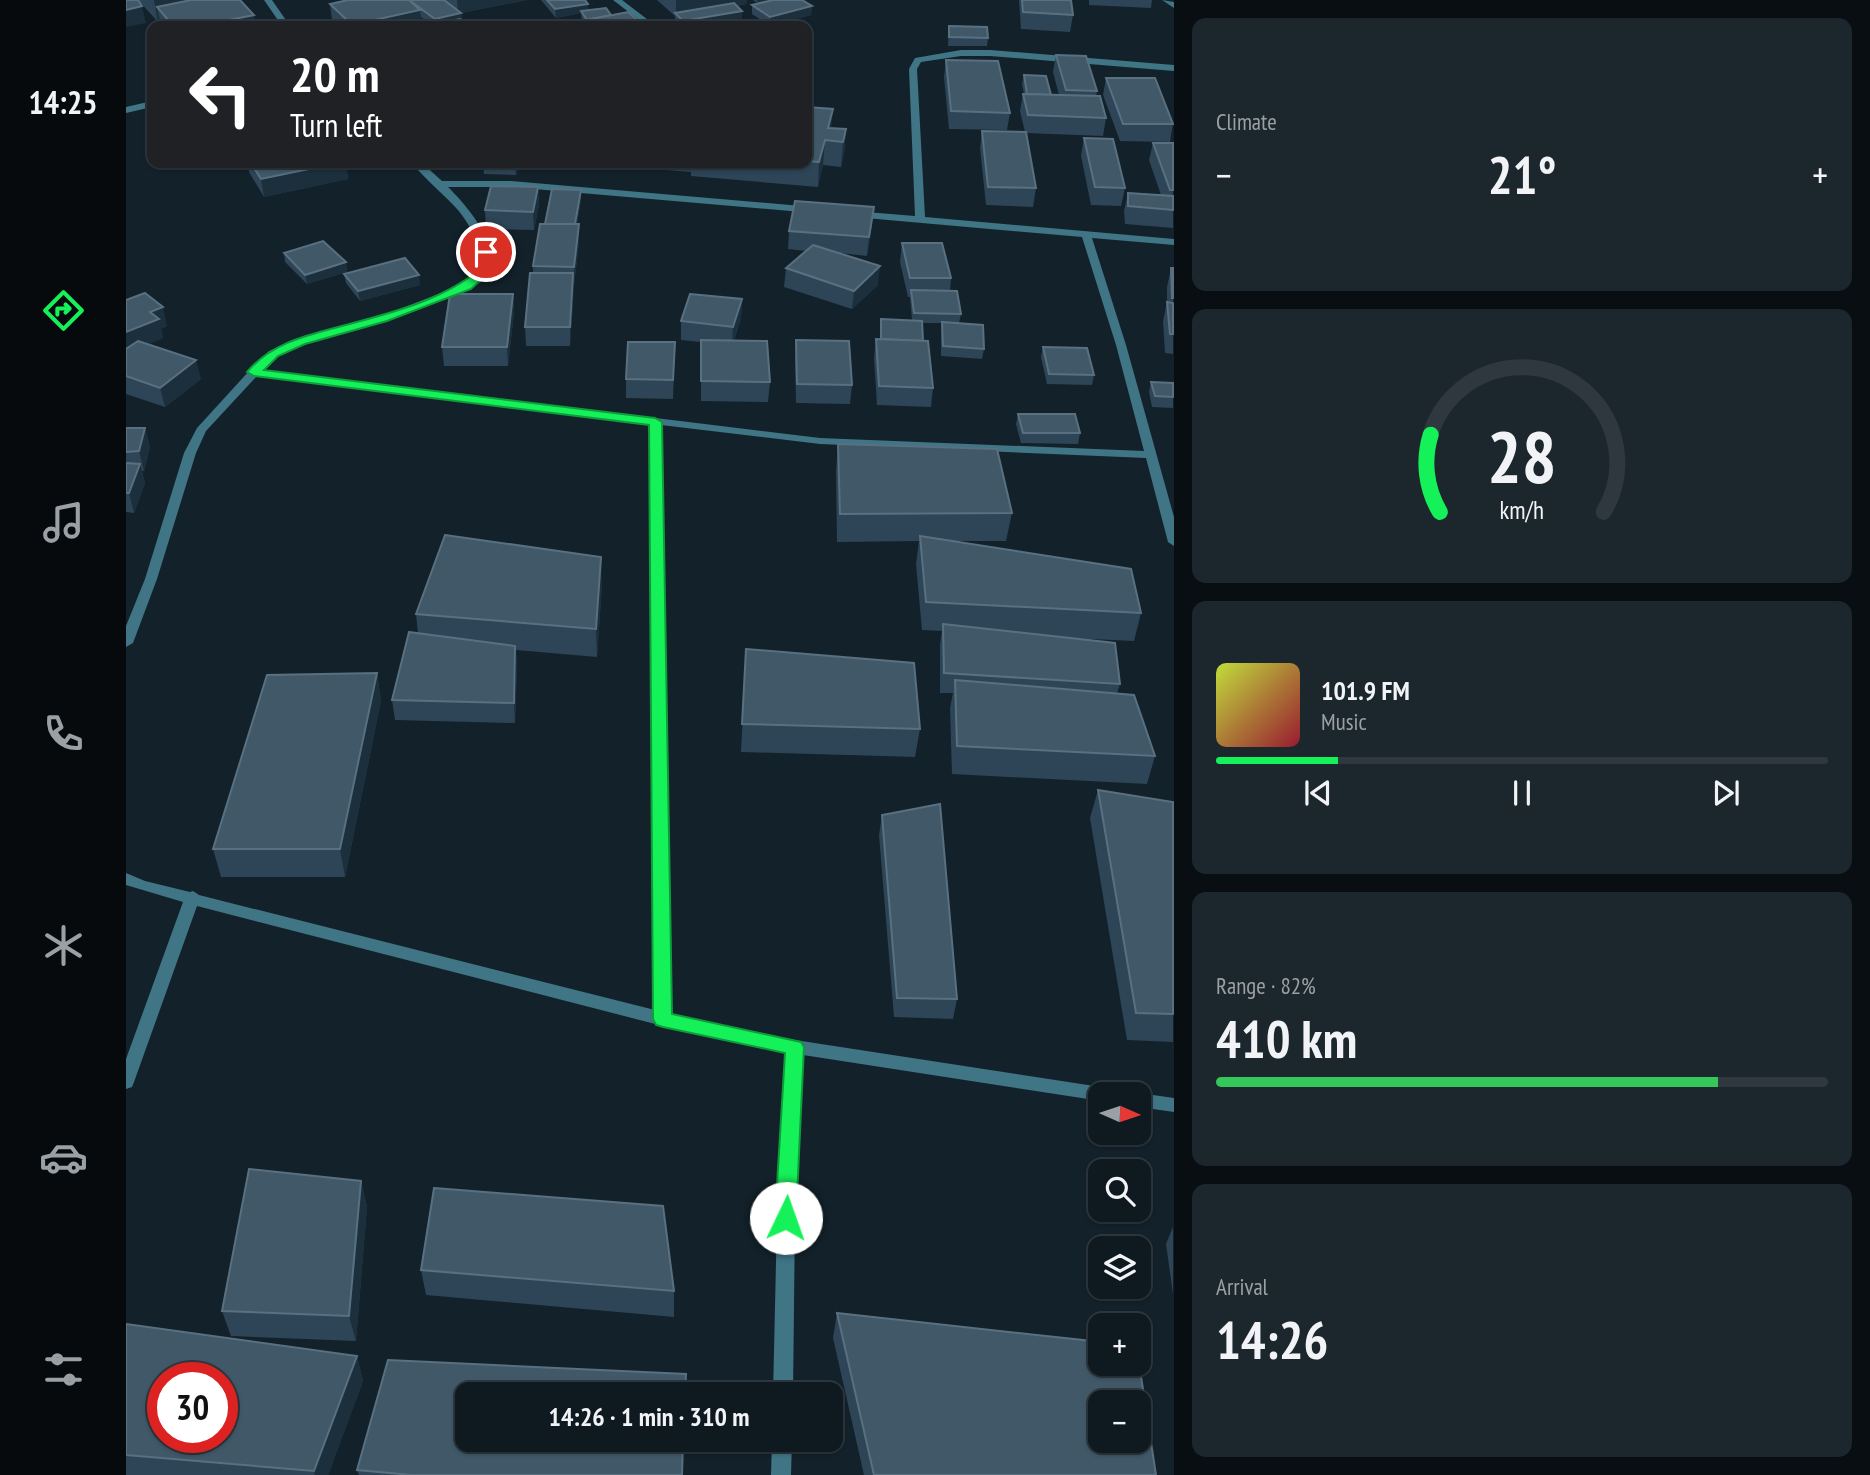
<!DOCTYPE html>
<meta charset="utf-8">
<style>
body{margin:0;font-family:"PT Sans Narrow",sans-serif;background:#1c262d;color:#f1f3f6;height:100vh;display:flex;flex-direction:column;font-size:26px;white-space:nowrap}
*{box-sizing:border-box;margin:0}
p{font-size:23px;color:#9ba0a5}
.icon{flex:none;width:38px;height:38px;fill:none;stroke:currentColor;stroke-width:2;stroke-linecap:round;stroke-linejoin:round}
.map{position:relative;flex:1;overflow:hidden}
.drawer{display:flex;flex-direction:column;gap:18px;padding:18px;background:#080e12;width:696px}
.drawer>*{flex:none}
.banner{position:absolute;left:21px;top:21px;width:665px;height:147px;border-radius:14px;box-shadow:0 2px 5px #0004,0 0 0 2px #2e383e;background:#202124;color:#fff;overflow:hidden}
.needle{width:46px;rotate:93deg}
.controls{position:absolute;left:962px;top:1082px;display:grid;gap:14px}
.controls a{display:grid;place-items:center;width:63px;height:63px;border-radius:14px;background:#0e1920;box-shadow:0 2px 5px #0004,0 0 0 2px #2e383e;font-size:35px}
.speed{position:absolute;left:21px;top:1362px;display:flex;gap:14px;font-size:35px;font-weight:700;text-align:center}
.speed>*{display:grid;place-content:center;width:91px;height:91px;border-radius:50%;background:#0e1920;box-shadow:0 2px 5px #0004,0 0 0 2px #2e383e;line-height:1}
.speed .limit{border:10px solid #d22;background:#fff;color:#111}
.pin{position:absolute;display:grid;place-items:center;width:60px;height:60px;color:#fff;margin:-30px;border:4px solid #fff;border-radius:50%;box-shadow:0 2px 7px #0007}
.me{position:absolute;width:77px;margin:-38px;rotate:3deg;stroke-linejoin:round;filter:drop-shadow(0 0 5px #0008)}
.turn{display:flex;align-items:center;gap:24px;height:147px;padding:0 28px;font-size:32px}
.turn .icon{width:91px;height:91px;stroke-width:2.5}
.turn b{display:block;font-size:49px;line-height:60px}
.big{font-size:52px;font-weight:700;line-height:1.1}
.drawer .card{flex:1;display:flex;flex-direction:column;justify-content:center;gap:10px;min-width:0;padding:0 24px;border-radius:14px;background:#1c262d}
.drawer .dial{align-items:center;gap:0}
.dial svg{height:182px;overflow:visible;fill:none;stroke:#2e383e;stroke-width:7;stroke-linecap:round;text-anchor:middle}
.dial text{fill:#f1f3f6;stroke:none}
.song{display:flex;align-items:center;gap:21px}
.cover{width:84px;height:84px;border-radius:10px;background:linear-gradient(135deg,hsl(70 70% 55%),hsl(350 70% 35%))}
.played{height:7px;border-radius:4px;background:linear-gradient(90deg,#15f159 20%,#2e383e 20%)}
.keys{display:flex;justify-content:space-around;direction:ltr}
.heat{display:flex;justify-content:space-between;align-items:center;font-size:38px;direction:ltr}
.charge{height:10px;border-radius:5px;background:linear-gradient(90deg,#34c759 82%,#2e383e 0)}
.trip{position:absolute;left:329px;top:1382px;width:388px;height:70px;border-radius:14px;background:#0e1920;box-shadow:0 2px 5px #0004,0 0 0 2px #2e383e;font-weight:700;line-height:70px;text-align:center}
main{display:flex;flex:1;min-height:0}
.dock{display:flex;flex-direction:column;width:126px;justify-content:space-around;align-items:center;background:#060a0d;color:#9ba0a5}
.dock .icon{width:49px;height:49px}
.dock .current{color:#15f159}
.dock b{font-size:32px;color:#f1f3f6}
.map>svg:first-child{display:block}
</style>
<main>
<nav class="dock">
<b>14:25</b>
<svg class="icon current" aria-label="directions" viewBox="0 0 24 24"><path d="M12 3l9 9-9 9-9-9zM9 14v-3h6M13 9l2 2-2 2"/></svg>
<svg class="icon" aria-label="music" viewBox="0 0 24 24"><path d="M9 18V5l10-2v13"/><circle cx="6" cy="18" r="3"/><circle cx="16" cy="16" r="3"/></svg>
<svg class="icon" aria-label="phone" viewBox="0 0 24 24"><path d="M5 4h4l2 5-3 2q2 4 5 5l2-3 5 2v4C11 20 4 13 5 4z"/></svg>
<svg class="icon" aria-label="climate" viewBox="0 0 24 24"><path d="M12 3v18M4 7l16 10M4 17L20 7"/></svg>
<svg class="icon" aria-label="car" viewBox="0 0 24 24"><path d="M5 17H2v-5l4-1 3-4h7l3 4 3 1v5h-3M9 17h6M6 11h13"/><circle cx="7" cy="17" r="2"/><circle cx="17" cy="17" r="2"/></svg>
<svg class="icon" aria-label="filters" viewBox="0 0 24 24"><path d="M4 7h16M4 17h16"/><circle cx="9" cy="7" r="2"/><circle cx="15" cy="17" r="2"/></svg>
</nav>
<div class="map">
<svg width="1048" height="1475" viewBox="0 0 1048 1475">
<rect width="100%" height="100%" fill="#13212a"/>
<g fill="none" stroke-linecap="round" stroke-linejoin="round">
<g fill="#407586" fill-rule="evenodd">
<path d="M138,0H146L164,26H156Z"/>
<path d="M487,0H496L530,26H521Z"/>
<path d="M1036,0L1048,2V8Z"/>
<path d="M835,50H864L1048,65V71L864,56H835L795,62L791,69L799,217L1048,239V245L966,238L1000,345L1048,517V546L1042,542L1020,458L694,444L535,425L545,1014L669,1040L975,1087L981,1089L983,1094H975V1101L677,1055L669,1218L667,1395H647L651,1218L660,1052L537,1026L71,906L8,1082L6,1087L0,1089V1059L57,902L0,885V873L19,881L64,892L67,891L73,895L529,1010L523,424L131,376L80,431L70,453L31,579L7,643L0,647V626L19,579L58,453L71,428L124,370L143,351L171,339L253,317L336,285L355,269C350,210 318,202 286,163H296L316,181H385L687,207L692,210L687,213L385,187H322C343,208 371,241 364,272L344,289L261,321L179,343L151,355L137,370L694,438L1018,451L990,345L956,237L728,217L723,214L728,211L789,216L783,69L789,58Z"/>
<path d="M26,101V107L0,113V107Z"/>
<path d="M1013,1093L1048,1098V1112L1013,1107V1094H1010Z"/>
<path d="M646,1440H666L665,1475H645Z"/>
</g>
</g>
<g fill="#2d4557">
<path d="M12,0H114L129,21L137,26H37L34,21L32,22Z"/>
<path d="M222,0H401L335,13L336,20L339,24L354,26L305,25L295,17L296,26H212L206,20L204,4Z"/>
<path d="M415,0H459L462,10L485,15L456,21L455,13L430,18Z"/>
<path d="M531,0H621L620,4L611,6L616,19L577,26H553L549,22V16Z"/>
<path d="M627,0H676L686,6L685,15L644,26L626,14V5L631,3Z"/>
<path d="M893,0H945L947,15L944,32L895,29Z"/>
<path d="M963,0H1026L1025,8L963,5Z"/>
<path d="M823,26L862,38L861,46H822Z"/>
<path d="M930,55L971,91L970,96L980,118L977,136L900,133L910,188L907,207L860,205L854,148L856,131L899,132L894,111L897,94H898L896,84L898,75L925,95H933L927,72Z"/>
<path d="M820,60L884,113L881,130L823,129L818,77Z"/>
<path d="M980,78L1047,123L1044,142L994,141L977,95Z"/>
<path d="M681,107L706,128L720,129L718,154L715,167L697,165L692,187L565,176V172L540,170V163H681Z"/>
<path d="M958,138L999,188L995,206L965,205L955,156Z"/>
<path d="M1027,143H1047V228L999,224L998,211L1002,193L1035,195L1023,160Z"/>
<path d="M122,163H220L222,179L138,197L123,172Z"/>
<path d="M394,163L390,175L358,174L357,165Z"/>
<path d="M412,187L413,205L408,230L360,229L359,210Z"/>
<path d="M455,190V199L451,224L453,243L448,285L444,346H400L399,327L407,273V266L419,224Z"/>
<path d="M746,225L741,256L714,253L752,285L726,309L658,287L660,268L680,251L662,249L663,231Z"/>
<path d="M776,243L825,278L824,291L835,314L833,323L858,349L856,359L815,356V332L816,323H796L797,341L807,388L805,407L751,405L748,358L750,339H754L755,319L786,320L784,297H782L774,262Z"/>
<path d="M158,253L220,262L221,272L181,284L159,262Z"/>
<path d="M1045,268H1047V354L1039,353L1037,321L1041,302V287Z"/>
<path d="M218,274L294,285L234,301L220,283Z"/>
<path d="M387,294L388,312L382,366H318L316,347Z"/>
<path d="M616,299L615,318L608,341L644,382L642,402L575,401V342L555,340V321Z"/>
<path d="M0,300L41,326L35,329L37,338L22,344L75,379L39,407L0,394Z"/>
<path d="M670,340L726,385L724,404L670,403L669,359Z"/>
<path d="M549,342L547,399L500,398V379Z"/>
<path d="M917,347L968,375L966,385L921,384L915,357Z"/>
<path d="M1025,382L1047,383V408L1026,407L1023,392Z"/>
<path d="M892,414L954,433L952,444L895,443L890,424Z"/>
<path d="M0,428H19L24,447L18,471H16L19,483L8,513L0,512Z"/>
<path d="M712,444L886,513L880,541H826L1015,613L1008,641L943,638L994,684L991,693L1029,756L1021,784L826,774L824,708L827,693H814V644L816,631L796,630L790,564L793,541L711,542L710,472Z"/>
<path d="M476,585L471,657L390,650L391,666L389,723L269,720L266,700L292,634L290,614Z"/>
<path d="M620,649L794,729L789,757L615,752Z"/>
<path d="M251,673L255,701L219,877H95L87,849Z"/>
<path d="M972,790L1047,802V1042L1001,1040L964,818Z"/>
<path d="M756,815L831,999L827,1019L768,1017L753,835Z"/>
<path d="M235,1181L241,1207L230,1341L105,1336L96,1311Z"/>
<path d="M1047,1227V1294L1040,1244Z"/>
<path d="M295,1270L548,1291V1317L300,1295Z"/>
<path d="M711,1313L1030,1475H738L707,1338Z"/>
<path d="M0,1324L231,1356L237,1381L202,1475H0Z"/>
<path d="M231,1470L556,1475H233Z"/>
</g>
<g fill="#1b2f3d">
<path d="M28,0H96L31,7L34,21L32,22Z"/>
<path d="M331,0H401L335,13L336,21L309,26V19L332,14Z"/>
<path d="M550,0H621L620,4L552,16L550,14Z"/>
<path d="M631,0H647L631,3Z"/>
<path d="M462,4L463,12L455,11V13L430,18L429,9Z"/>
<path d="M16,6L20,23L0,27V10Z"/>
<path d="M686,6L685,15L644,26V17Z"/>
<path d="M294,10L296,26H226V25Z"/>
<path d="M616,11V19L577,26H557V21Z"/>
<path d="M128,15L130,26H73Z"/>
<path d="M707,109L705,134L702,128Z"/>
<path d="M720,129L718,154L715,167L717,142Z"/>
<path d="M699,140L697,165L692,187L693,162Z"/>
<path d="M212,163H220L222,179L138,197L135,179Z"/>
<path d="M390,163H394L390,175L389,166Z"/>
<path d="M412,187L413,205L408,230L407,212Z"/>
<path d="M455,190V199L449,236L448,227Z"/>
<path d="M748,207L746,225L741,256L743,237Z"/>
<path d="M453,224V243L448,285V267Z"/>
<path d="M220,262L221,272L181,284L179,275Z"/>
<path d="M754,266L752,285L726,309L728,291Z"/>
<path d="M447,273L448,292L444,346V327Z"/>
<path d="M293,275L294,285L234,301L232,291Z"/>
<path d="M387,294L388,312L382,366L381,347Z"/>
<path d="M616,299L615,318L606,346L607,327Z"/>
<path d="M37,307L41,326L35,329L37,338L0,353V332L24,312Z"/>
<path d="M70,360L75,379L39,407L34,388Z"/>
<path d="M19,428L24,447L18,471L13,451Z"/>
<path d="M14,464L19,483L8,513L3,493Z"/>
<path d="M475,557L476,585L471,657L470,629Z"/>
<path d="M389,646L391,666L389,723L388,703Z"/>
<path d="M251,673L255,701L219,877L214,849Z"/>
<path d="M235,1181L241,1207L230,1341L223,1316Z"/>
<path d="M231,1356L237,1381L202,1475H189L188,1471Z"/>
</g>
<g fill="#405868" stroke="#597080" stroke-width="2" fill-rule="evenodd">
<path d="M0,0H12L16,6L0,10Z"/>
<path d="M65,0H114L128,15L73,26H47L31,7Z"/>
<path d="M222,0H283L294,10L226,25L204,4Z"/>
<path d="M283,0H318L335,13L309,19Z"/>
<path d="M421,0H459L462,4L429,9Z"/>
<path d="M647,0H676L686,6L644,17L626,5Z"/>
<path d="M896,0H945L947,15L897,12Z"/>
<path d="M608,3L616,11L557,21L549,13Z"/>
<path d="M480,8L485,15L461,20L455,11Z"/>
<path d="M502,12L518,26H429Z"/>
<path d="M334,19L339,24L330,26H297Z"/>
<path d="M132,21L137,26H106Z"/>
<path d="M349,22L354,26H330Z"/>
<path d="M823,26L861,27L862,38L823,37Z"/>
<path d="M930,55L960,56L971,91L940,90Z"/>
<path d="M820,60L872,61L884,113L825,111Z"/>
<path d="M898,75L920,76L925,95L901,94Z"/>
<path d="M980,78H1029L1047,124H997Z"/>
<path d="M897,94L974,96L980,118L902,115Z"/>
<path d="M681,107L707,109L702,128L720,129L717,142L699,140L693,162L681,161Z"/>
<path d="M856,131L900,132L910,188L862,187Z"/>
<path d="M958,138L987,139L999,188L969,187Z"/>
<path d="M1027,143H1047V190H1044Z"/>
<path d="M125,163H212L135,179Z"/>
<path d="M358,163H390L389,166L357,165Z"/>
<path d="M365,186L412,187L407,212L359,210Z"/>
<path d="M426,189L455,190L449,224H419Z"/>
<path d="M1002,193L1047,196V210L1002,206Z"/>
<path d="M669,201L748,207L743,237L663,231Z"/>
<path d="M414,224H453L448,267L407,266Z"/>
<path d="M197,241L220,262L179,275L158,253Z"/>
<path d="M776,243H816L825,278H784Z"/>
<path d="M687,245L754,266L728,291L660,268Z"/>
<path d="M279,258L293,275L232,291L218,274Z"/>
<path d="M1045,268H1047V298H1046Z"/>
<path d="M404,273H447L444,327H399Z"/>
<path d="M785,290L831,291L835,314L788,313Z"/>
<path d="M19,293L37,307L24,312L33,319L0,332V300Z"/>
<path d="M324,294H387L381,347H316Z"/>
<path d="M564,294L616,299L607,327L555,321Z"/>
<path d="M1041,302L1047,303V334H1044Z"/>
<path d="M755,319L796,321L797,341L755,339Z"/>
<path d="M816,322L857,325L858,349L817,346Z"/>
<path d="M750,339L802,341L807,388L753,386Z"/>
<path d="M575,340L641,341L644,382L575,381Z"/>
<path d="M670,340L723,341L726,385L671,384Z"/>
<path d="M12,341L70,360L34,388L0,376V349Z"/>
<path d="M502,342H549L547,380L500,379Z"/>
<path d="M917,347L961,348L968,375L923,374Z"/>
<path d="M1025,382L1047,383V397L1029,396Z"/>
<path d="M892,414H949L954,433H897Z"/>
<path d="M0,428H19L13,451L0,452Z"/>
<path d="M712,444L871,449L886,513L714,514Z"/>
<path d="M0,463L14,464L3,493H0Z"/>
<path d="M319,535L475,557L470,629L290,614Z"/>
<path d="M794,536L1005,569L1015,613L800,602Z"/>
<path d="M817,624L989,643L994,684L818,673Z"/>
<path d="M283,632L389,646L388,703L266,700Z"/>
<path d="M620,649L788,663L794,729L616,724Z"/>
<path d="M251,673L214,849H87L141,675Z"/>
<path d="M829,680L1008,695L1029,756L831,746Z"/>
<path d="M972,790L1047,802V1014L1010,1013Z"/>
<path d="M814,804L831,999L771,998L756,815Z"/>
<path d="M123,1169L235,1181L223,1316L96,1311Z"/>
<path d="M308,1188L537,1206L548,1291L295,1270Z"/>
<path d="M711,1313L975,1342V1363H1013L1030,1475H748ZM975,1402H1013V1440H975Z"/>
<path d="M0,1324L231,1356L188,1471L0,1455ZM37,1377H96V1437H37Z"/>
<path d="M262,1360L560,1374L559,1395H341V1440H557L556,1475H286L231,1470Z"/>
</g>
<path fill="#15f159" stroke="#0e9d3a" stroke-width="2" d="M360,248L366,252V270L345,289L261,321L179,344L152,356L138,370L529,418L536,422L546,1014L675,1042L678,1047L670,1218L667,1224L660,1227L652,1224L649,1218L659,1053L537,1027L530,1025L527,1019L523,425L128,376L121,372C148,340 188,334 227,323C269,312 320,298 354,269L355,252Z"/>
</svg>
<div class="controls">
<a><svg class="needle" viewBox="-14 -14 28 28"><path d="M0-13l5 13h-10z" fill="#e53935"/><path d="M0 13l5-13h-10z" fill="#9ba0a5"/></svg></a>
<a><svg class="icon" aria-label="search" viewBox="0 0 24 24"><circle cx="10" cy="10" r="6"/><path d="M15 15l6 6"/></svg></a>
<a><svg class="icon" aria-label="layers" viewBox="0 0 24 24"><path d="M12 4l9 5-9 5-9-5zM3 14l9 5 9-5"/></svg></a>
<a>+</a>
<a>−</a>
</div>
<div class="speed"><div class="limit">30</div></div>
<div class="pin" style="left:360px;top:252px;background:#d93025"><svg class="icon" aria-label="arrive" viewBox="0 0 24 24"><path d="M6 21V4h12l-3 4 3 4H6"/></svg></div>
<svg class="me" style="left:660px;top:1218px" viewBox="-20 -20 40 40"><circle r="19" fill="#fff"/><path d="M0-13L10 11 0 6-10 11z" fill="#15f159"/></svg>
<div class="trip">14:26 · 1 min · 310 m</div>
<div class="banner">
<div class="turn"><svg class="icon" aria-label="left" viewBox="0 0 24 24"><path d="M17 20v-9H6M10 6l-5 5 5 5"/></svg><div><b>20 m</b>Turn left</div></div>
</div>
</div>
<section class="drawer">
<div class="card"><p>Climate</p>
<div class="heat"><a>−</a><b class="big">21°</b><a>+</a></div>
</div>
<div class="card dial"><svg viewBox="0 0 100 80">
<path d="M14 69A42 42 0 1 1 86 69"/>
<path d="M14 69A42 42 0 0 1 10 35" stroke="#15f159"/>
<text x="50" y="56" font-size="32" font-weight="700">28</text>
<text x="50" y="72" font-size="11">km/h</text>
</svg></div>
<div class="card">
<div class="song"><i class="cover"></i><div><b>101.9 FM</b><p>Music</p></div></div>
<div class="played"></div>
<div class="keys"><svg class="icon" aria-label="previous" viewBox="0 0 24 24"><path d="M18 5L8 12l10 7zM5 5v14"/></svg><svg class="icon" aria-label="pause" viewBox="0 0 24 24"><path d="M8 5v14M16 5v14"/></svg><svg class="icon" aria-label="next" viewBox="0 0 24 24"><path d="M6 5l10 7-10 7zM19 5v14"/></svg></div>
</div>
<div class="card"><p>Range · 82%</p><b class="big">410 km</b><div class="charge"></div></div>
<div class="card"><p>Arrival</p><b class="big">14:26</b></div>
</section>
</main>
